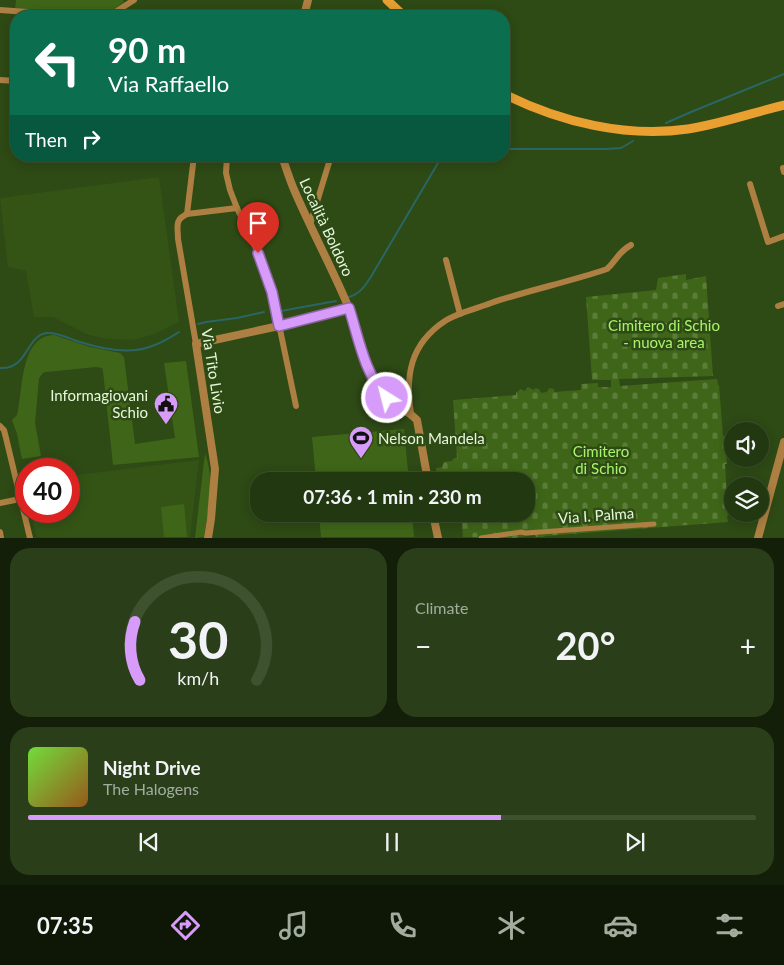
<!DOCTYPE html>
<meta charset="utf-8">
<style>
body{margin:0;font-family:Lato,sans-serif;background:#2a3f19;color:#f1f3f6;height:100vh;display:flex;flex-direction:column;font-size:19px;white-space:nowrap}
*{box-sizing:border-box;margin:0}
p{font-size:16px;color:#a2ac9f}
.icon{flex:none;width:28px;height:28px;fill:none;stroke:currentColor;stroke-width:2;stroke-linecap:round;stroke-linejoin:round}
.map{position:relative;height:538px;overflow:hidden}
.side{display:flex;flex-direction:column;gap:10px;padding:10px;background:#131f09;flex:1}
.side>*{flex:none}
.guide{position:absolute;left:10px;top:10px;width:500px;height:152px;border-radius:20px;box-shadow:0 2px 12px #0003,0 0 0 1px #3f5230;background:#0b6e4f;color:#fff;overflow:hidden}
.fabs{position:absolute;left:724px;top:422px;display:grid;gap:10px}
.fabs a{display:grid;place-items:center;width:45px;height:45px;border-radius:50%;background:#223810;box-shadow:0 2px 12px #0003,0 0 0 1px #3f5230;font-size:25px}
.speed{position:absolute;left:15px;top:458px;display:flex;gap:10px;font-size:25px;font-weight:700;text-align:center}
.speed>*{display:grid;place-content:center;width:65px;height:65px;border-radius:50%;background:#223810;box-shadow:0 2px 12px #0003,0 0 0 1px #3f5230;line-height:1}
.speed .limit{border:8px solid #d22;background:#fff;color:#111}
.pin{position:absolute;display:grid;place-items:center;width:42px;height:42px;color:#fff;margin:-51px -21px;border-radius:50% 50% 50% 0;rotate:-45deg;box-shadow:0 0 5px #0007}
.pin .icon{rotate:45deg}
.me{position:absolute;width:55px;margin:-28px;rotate:324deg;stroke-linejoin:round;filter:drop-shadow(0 0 4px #0008)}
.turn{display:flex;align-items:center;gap:18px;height:105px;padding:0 15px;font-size:22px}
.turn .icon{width:65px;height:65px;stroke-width:2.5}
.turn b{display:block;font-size:35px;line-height:42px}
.then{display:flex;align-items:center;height:48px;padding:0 15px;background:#0003;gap:10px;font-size:19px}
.big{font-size:38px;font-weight:700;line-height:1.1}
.side .card{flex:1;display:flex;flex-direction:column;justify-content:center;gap:8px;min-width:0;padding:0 18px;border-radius:20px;background:#2a3f19}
.side .dial{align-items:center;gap:0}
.dial svg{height:130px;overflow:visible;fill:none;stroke:#3f5230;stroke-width:7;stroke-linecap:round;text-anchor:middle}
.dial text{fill:#f1f3f6;stroke:none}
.song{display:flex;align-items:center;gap:15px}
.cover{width:60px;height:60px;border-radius:8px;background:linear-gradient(135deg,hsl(100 70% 55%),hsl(30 70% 35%))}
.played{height:5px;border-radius:2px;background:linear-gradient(90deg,#d79bf9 65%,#3f5230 65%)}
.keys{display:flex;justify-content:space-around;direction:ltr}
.heat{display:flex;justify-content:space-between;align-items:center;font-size:28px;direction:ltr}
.side .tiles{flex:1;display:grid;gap:10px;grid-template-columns:1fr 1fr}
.card:last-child{grid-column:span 2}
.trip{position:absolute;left:250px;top:472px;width:285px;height:50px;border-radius:20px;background:#223810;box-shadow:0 2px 12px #0003,0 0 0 1px #3f5230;font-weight:700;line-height:50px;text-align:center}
.tabs{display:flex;height:80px;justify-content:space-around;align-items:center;background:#0e1606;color:#a2ac9f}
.tabs .icon{width:35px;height:35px}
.tabs .active{color:#d79bf9}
.tabs b{font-size:22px;color:#f1f3f6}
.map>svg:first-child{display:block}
</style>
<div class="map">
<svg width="784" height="538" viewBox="0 0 784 538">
<defs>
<pattern id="cemetery-stones" width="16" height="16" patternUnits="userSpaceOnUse" patternTransform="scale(1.25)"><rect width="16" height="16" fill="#3f6618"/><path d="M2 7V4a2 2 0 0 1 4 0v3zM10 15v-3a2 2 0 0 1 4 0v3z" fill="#5b7d39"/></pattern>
</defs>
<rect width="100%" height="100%" fill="#2e4a15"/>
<g fill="#345416">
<path d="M159,177L179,322L152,335L133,340L108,339L89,335L53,317H34L26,271L8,267L0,198Z"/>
<path d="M199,460L190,537H37L30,511H69V476Z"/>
</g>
<path fill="url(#cemetery-stones)" d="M686,274V280L706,276L713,376L619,379L620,386L717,379L718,385H719L723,436H725L727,464H725L728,515L727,516L728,522L545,536L544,537H536L535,535L513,538L463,537L461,514H526V481H436V468L442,467L444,462L452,461L453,459L457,458L453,400L516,395V392L519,391L520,389L525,391L528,387L534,390L535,388L539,389L541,393L547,392L549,388L554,389V392L581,390V384L598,383V387H611V380H592L586,297L656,290L658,278Z"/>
<g fill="#3f6618">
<path d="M16,0H123L124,2L104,16H98L15,9Z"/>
<path d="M54,335L90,347L120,353L124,357L135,444L175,438L164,363L186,361L199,457L113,465L103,371L102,368L96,367L46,372L43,373L39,378L35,423L41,456L22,459L17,434L12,420L17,415L18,410C23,387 21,336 54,335Z"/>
<path d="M404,429L409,481H316L312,437Z"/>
<path d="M205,453C215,480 208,510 204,537L195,538Z"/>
<path d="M184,504L187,537H164L161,507Z"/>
<path d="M319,514H412L414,537H321Z"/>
</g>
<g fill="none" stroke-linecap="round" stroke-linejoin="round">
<g stroke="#2a6665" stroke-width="2">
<path d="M666,123L691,112L784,74"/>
<path d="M504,149H606L621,148L633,141"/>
<path d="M349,297C361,293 365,286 372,275L438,163L446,156"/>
<path d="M281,311L336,301"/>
<path d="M198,324L206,322L237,318L264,312"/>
<path d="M0,368C28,370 26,335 47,333C58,332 70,339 80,342C102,349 130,355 152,346C162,343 171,337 179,332"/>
</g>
<path stroke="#ad7f42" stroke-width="5" d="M481,538L521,532L526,533L654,524"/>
<g stroke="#ad7f42" stroke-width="6">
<path d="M0,10L82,16"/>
<path d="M109,16L134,0"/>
<path d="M0,80L16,81"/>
<path d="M227,157L226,173L230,190L237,208L258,253L272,291L296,406"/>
<path d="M783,168L784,172"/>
<path d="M750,184L768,242L784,236"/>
<path d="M187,214L194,156"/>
<path d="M310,225L331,156"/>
<path d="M446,260L460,314"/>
<path d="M778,306L784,304"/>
<path d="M196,344L178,239C178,227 174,220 187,214L237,208"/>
<path d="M411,414C405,376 410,344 445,321C455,314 478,308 491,303C529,290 569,282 607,269C617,260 618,252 631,245"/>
<path d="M0,426L4,430L6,438L30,538"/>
<path d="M0,503L20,499"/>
<path d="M0,532L1,538"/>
</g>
<g stroke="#ad7f42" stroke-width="8">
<path d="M304,16L308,0"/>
<path d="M282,156C286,168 290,181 295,192C312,231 332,268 348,306C360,333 362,363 379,388C388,402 405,408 417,420L428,481"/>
<path d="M433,514L438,538"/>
<path d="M208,538L211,519L215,469L196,344L279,326L349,307"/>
<path d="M758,538L784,442"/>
</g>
<g stroke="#e9a031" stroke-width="9">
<path d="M387,0L404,16"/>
<path d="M504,94C560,122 626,138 688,129C720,124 752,113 784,105"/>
</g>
</g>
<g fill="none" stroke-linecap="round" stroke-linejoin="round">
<defs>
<path id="route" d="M258,253L272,292L279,326L349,308C359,339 364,373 387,398"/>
</defs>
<use href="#route" stroke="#8c65a2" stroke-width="12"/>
<use href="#route" stroke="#d79bf9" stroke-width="9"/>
</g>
<defs>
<symbol id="civic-pin" viewBox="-11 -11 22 30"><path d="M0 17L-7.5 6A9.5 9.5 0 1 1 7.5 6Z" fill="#d79bf9" stroke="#2e4a15"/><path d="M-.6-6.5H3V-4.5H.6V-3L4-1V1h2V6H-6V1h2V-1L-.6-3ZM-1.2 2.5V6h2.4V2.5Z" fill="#111"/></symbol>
<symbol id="stadium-pin" viewBox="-11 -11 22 30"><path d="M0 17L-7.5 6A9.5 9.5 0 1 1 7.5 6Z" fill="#d79bf9" stroke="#2e4a15"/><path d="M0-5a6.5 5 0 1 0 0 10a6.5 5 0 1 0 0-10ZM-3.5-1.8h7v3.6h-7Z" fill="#111"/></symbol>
</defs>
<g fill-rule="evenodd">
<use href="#civic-pin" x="152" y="390" width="28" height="38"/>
<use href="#stadium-pin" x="347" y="424" width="28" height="38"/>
</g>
<g text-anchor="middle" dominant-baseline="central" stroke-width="5" stroke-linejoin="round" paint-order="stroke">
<g font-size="15" fill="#e6f8da" stroke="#2e4a15">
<text transform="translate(327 227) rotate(65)">Località Boldoro</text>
<text transform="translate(214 371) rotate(81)">Via Tito Livio</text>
<text transform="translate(596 515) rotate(-4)">Via I. Palma</text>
</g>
<g font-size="15" fill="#a9f36a" stroke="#2e4a15">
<text x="664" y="325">Cimitero di Schio<tspan x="664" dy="17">- nuova area</tspan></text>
<text x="601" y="451">Cimitero<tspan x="601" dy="17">di Schio</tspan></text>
</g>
<g font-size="15" fill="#e6f8da" stroke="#2e4a15" text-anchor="end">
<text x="148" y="395">Informagiovani<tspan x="148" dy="17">Schio</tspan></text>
<text x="378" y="438" text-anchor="start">Nelson Mandela</text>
</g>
</g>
</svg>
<div class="fabs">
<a><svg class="icon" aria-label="sound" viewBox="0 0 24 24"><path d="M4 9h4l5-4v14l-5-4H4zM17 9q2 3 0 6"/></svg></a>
<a><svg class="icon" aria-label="layers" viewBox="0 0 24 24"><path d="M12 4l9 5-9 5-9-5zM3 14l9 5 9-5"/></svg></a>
</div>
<div class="speed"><div class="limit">40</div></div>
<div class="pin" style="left:258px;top:253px;background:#d93025"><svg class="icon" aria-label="arrive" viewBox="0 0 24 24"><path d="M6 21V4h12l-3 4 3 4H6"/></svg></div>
<svg class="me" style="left:387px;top:398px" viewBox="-20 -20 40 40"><circle r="17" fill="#d79bf9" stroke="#fff" stroke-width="3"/><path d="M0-11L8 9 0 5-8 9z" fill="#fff"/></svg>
<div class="trip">07:36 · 1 min · 230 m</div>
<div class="guide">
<div class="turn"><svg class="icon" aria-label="left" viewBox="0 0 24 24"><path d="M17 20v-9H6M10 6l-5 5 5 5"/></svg><div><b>90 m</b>Via Raffaello</div></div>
<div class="then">Then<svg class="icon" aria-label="right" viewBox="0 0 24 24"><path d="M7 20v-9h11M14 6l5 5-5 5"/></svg></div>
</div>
</div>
<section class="side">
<div class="tiles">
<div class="card dial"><svg viewBox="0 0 100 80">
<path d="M14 69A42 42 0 1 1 86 69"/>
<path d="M14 69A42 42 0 0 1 11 33" stroke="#d79bf9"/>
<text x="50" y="56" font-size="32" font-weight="700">30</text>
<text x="50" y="72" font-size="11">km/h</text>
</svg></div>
<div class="card"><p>Climate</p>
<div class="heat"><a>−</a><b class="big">20°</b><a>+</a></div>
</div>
<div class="card">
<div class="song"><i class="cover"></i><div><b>Night Drive</b><p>The Halogens</p></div></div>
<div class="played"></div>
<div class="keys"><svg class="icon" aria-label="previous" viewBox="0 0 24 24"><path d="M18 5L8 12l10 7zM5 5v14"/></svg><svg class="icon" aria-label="pause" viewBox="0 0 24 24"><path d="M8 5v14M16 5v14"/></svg><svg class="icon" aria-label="next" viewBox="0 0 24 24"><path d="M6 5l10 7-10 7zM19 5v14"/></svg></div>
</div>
</div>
</section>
<nav class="tabs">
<b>07:35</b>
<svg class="icon active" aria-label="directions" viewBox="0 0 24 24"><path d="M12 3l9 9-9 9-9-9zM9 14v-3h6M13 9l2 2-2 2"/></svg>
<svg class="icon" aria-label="music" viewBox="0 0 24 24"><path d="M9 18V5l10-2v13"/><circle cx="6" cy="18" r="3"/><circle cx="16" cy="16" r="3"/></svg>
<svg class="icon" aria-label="phone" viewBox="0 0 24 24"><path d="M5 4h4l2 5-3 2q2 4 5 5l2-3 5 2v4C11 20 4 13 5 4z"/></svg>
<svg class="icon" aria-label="climate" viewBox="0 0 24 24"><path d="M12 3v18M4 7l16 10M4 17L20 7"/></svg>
<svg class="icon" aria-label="car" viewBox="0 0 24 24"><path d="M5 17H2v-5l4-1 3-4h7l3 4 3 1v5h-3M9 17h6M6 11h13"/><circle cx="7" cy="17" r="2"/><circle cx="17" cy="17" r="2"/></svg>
<svg class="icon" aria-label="filters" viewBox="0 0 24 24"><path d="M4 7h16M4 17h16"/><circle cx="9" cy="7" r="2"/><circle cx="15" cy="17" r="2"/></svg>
</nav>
